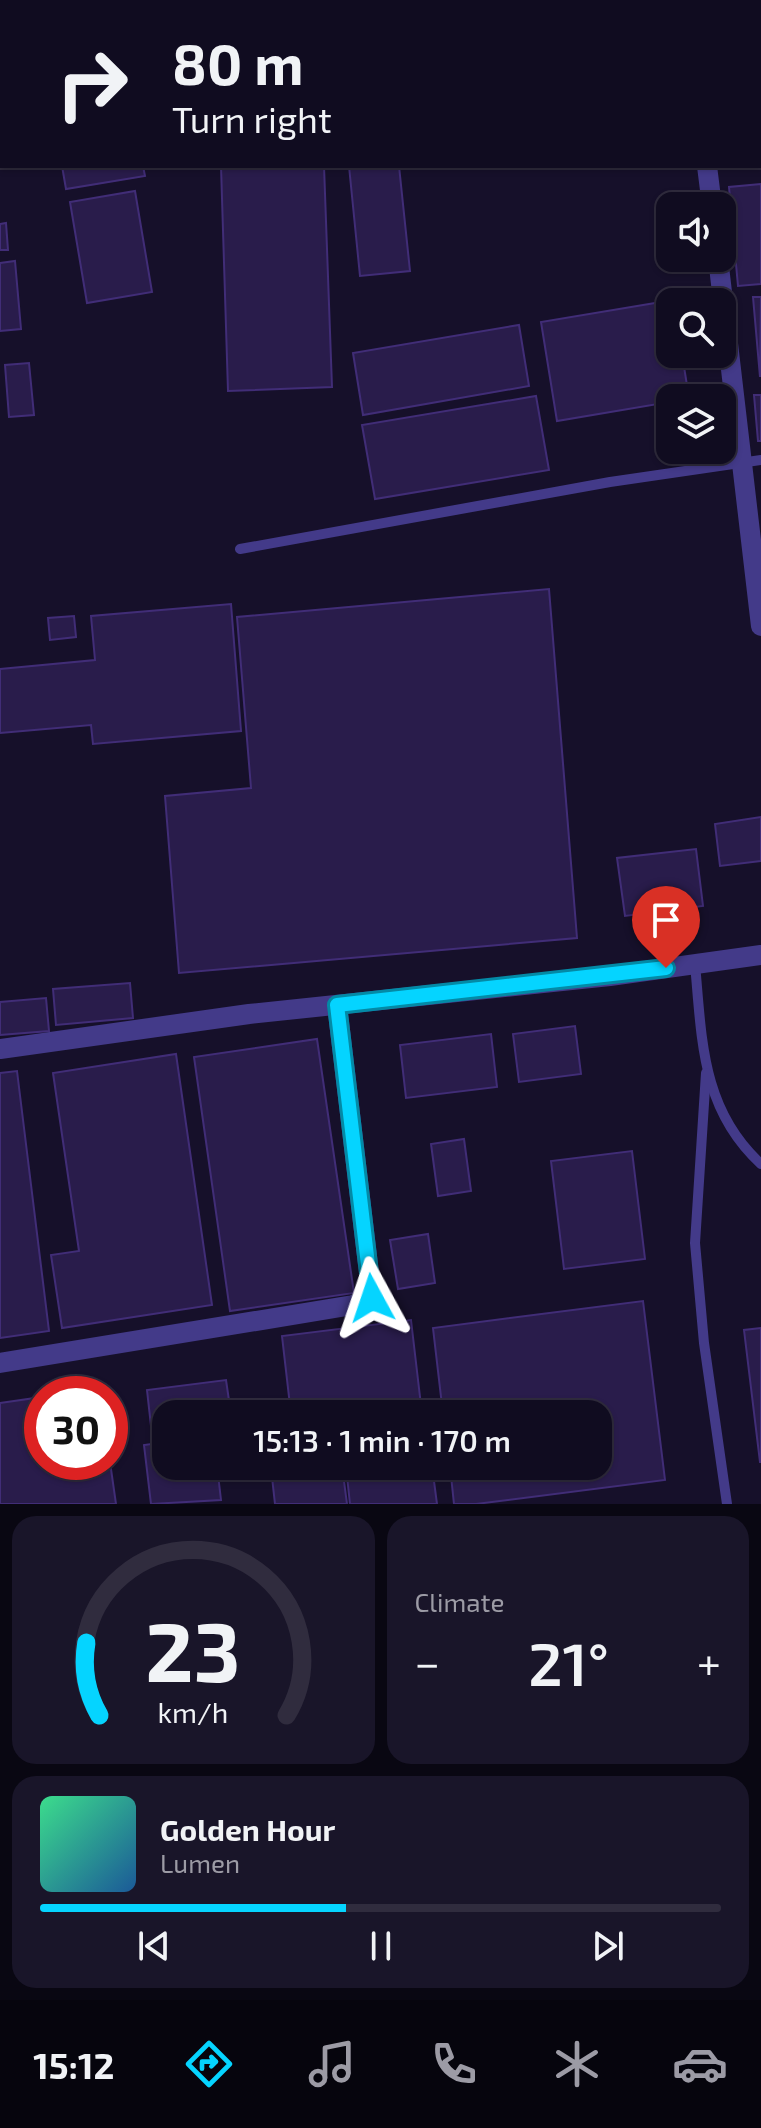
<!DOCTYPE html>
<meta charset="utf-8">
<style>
body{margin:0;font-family:"Exo 2",sans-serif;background:#191529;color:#f1f3f6;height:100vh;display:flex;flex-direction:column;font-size:30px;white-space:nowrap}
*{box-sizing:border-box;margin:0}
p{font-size:26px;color:#9c9ba5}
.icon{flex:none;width:44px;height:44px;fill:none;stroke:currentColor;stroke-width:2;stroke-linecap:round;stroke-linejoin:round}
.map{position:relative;height:1504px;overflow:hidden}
.sheet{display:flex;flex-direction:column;gap:12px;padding:12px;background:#090712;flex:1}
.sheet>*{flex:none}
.top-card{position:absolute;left:0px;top:0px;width:762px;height:168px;box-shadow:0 2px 6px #0004,0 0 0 2px #302c3e;background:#100c20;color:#f1f3f6;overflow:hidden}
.buttons{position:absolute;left:656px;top:192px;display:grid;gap:16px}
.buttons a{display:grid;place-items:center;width:80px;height:80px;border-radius:16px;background:#100c20;box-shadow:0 2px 6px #0004,0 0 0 2px #302c3e;font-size:40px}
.speed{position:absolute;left:24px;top:1376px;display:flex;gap:16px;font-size:40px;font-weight:700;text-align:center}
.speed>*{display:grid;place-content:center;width:104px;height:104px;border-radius:50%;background:#100c20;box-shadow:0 2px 6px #0004,0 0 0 2px #302c3e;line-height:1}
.speed .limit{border:12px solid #d22;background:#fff;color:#111}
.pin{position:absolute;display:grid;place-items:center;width:68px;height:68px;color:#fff;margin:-82px -34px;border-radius:50% 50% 50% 0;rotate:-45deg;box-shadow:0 0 8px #0007}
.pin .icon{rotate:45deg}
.me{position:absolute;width:88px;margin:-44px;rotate:355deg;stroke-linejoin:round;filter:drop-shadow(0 0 6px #0008)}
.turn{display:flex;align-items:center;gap:28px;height:168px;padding:0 40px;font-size:36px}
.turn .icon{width:104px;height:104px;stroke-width:2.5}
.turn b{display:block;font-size:56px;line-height:68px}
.big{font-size:60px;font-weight:600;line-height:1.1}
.sheet .card{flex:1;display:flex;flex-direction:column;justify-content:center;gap:12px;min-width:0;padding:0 28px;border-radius:24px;background:#191529}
.sheet .dial{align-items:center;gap:0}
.dial svg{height:208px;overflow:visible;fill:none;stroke:#302c3e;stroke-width:7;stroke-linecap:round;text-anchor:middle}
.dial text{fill:#f1f3f6;stroke:none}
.song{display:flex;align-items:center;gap:24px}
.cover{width:96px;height:96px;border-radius:12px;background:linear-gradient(135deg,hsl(150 70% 55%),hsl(210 70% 35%))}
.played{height:8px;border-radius:4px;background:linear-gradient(90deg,#05d4ff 45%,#302c3e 45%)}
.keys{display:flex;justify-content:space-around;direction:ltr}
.heat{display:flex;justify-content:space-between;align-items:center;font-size:44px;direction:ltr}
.sheet .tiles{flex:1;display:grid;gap:12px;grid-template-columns:1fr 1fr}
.card:last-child{grid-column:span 2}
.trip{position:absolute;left:152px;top:1400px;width:460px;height:80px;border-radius:24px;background:#100c20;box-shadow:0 2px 6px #0004,0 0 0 2px #302c3e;font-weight:600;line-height:80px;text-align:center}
.menu{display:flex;height:128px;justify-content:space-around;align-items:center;background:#06050d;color:#9c9ba5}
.menu .icon{width:56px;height:56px}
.menu .selected{color:#05d4ff}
.menu b{font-size:36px;color:#f1f3f6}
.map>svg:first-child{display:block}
</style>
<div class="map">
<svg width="761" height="1504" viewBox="0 0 761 1504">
<rect width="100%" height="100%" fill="#16102a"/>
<g fill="#291c4b" stroke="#412d77" stroke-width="2">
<rect x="35" y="0" width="81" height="2"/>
<rect x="222" y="0" width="94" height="2"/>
<path d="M62,166H143L145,176L66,189Z"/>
<path d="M221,166H324L332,387L228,391Z"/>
<path d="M349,166H399L410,271L360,276Z"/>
<path d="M761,184V284L738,286L729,187Z"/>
<path d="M135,191L152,292L87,303L70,202Z"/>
<path d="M6,223L8,250H0V224Z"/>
<path d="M15,261L21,329L0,331V263Z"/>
<path d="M753,297H761L760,377Z"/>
<path d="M673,300L670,302V354H682L689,398H670V402L557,421L541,322Z"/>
<path d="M519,325L529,386L363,415L353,353Z"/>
<path d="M29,363L34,415L9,417L5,365Z"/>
<path d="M754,395H761V441H758Z"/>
<path d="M536,396L549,470L375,499L362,425Z"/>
<path d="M549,589L577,938L179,973L165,796L251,788L237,617Z"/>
<path d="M231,604L241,731L93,744L91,725L0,733V669L95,660L91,616Z"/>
<path d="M74,616L76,637L50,640L48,618Z"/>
<path d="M761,817V861L720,866L715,824Z"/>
<path d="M696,849L703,906L625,916L617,858Z"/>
<path d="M130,983L133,1018L56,1025L53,989Z"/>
<path d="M46,998L49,1031L0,1035V1002Z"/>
<path d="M575,1026L581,1074L519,1082L513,1034Z"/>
<path d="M491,1034L497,1087L406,1098L400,1045Z"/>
<path d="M317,1039L354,1293L230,1311L194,1057Z"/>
<path d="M176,1054L212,1305L62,1328L51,1255L79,1251L53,1073Z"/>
<path d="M17,1071L49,1331L0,1338V1073Z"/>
<path d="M464,1139L471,1191L438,1196L431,1144Z"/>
<path d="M632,1151L645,1259L564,1269L551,1161Z"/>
<path d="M428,1234L435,1283L398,1289L390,1240Z"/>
<path d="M643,1301L665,1480L476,1504H454L450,1466H598V1414H443L433,1328Z"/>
<path d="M411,1320L422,1414H291L282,1336Z"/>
<path d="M761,1328V1462H760L744,1330Z"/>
<path d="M226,1380L231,1414H166V1434L152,1435L147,1390Z"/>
<path d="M42,1397V1462H110L116,1504H0V1403Z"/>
<path d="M166,1442V1466H217L221,1500L151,1504L144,1445Z"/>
<path d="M284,1466H342L347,1504H275L271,1468Z"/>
<path d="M432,1466L437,1504H350L347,1476Z"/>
</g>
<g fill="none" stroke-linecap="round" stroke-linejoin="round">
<g stroke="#433a89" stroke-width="10">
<path d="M760,149H761"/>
<path d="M240,549L610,482L761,460"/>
<path d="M695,964C702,1039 701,1109 761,1164"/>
<path d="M706,1073L695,1243L704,1343L727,1504"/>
</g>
<g stroke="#433a89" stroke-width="20">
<path d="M687,0V2"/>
<path d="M707,166L712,206"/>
<path d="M718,258L761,626"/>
<path d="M0,1049L249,1014L610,976L761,955"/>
<path d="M0,1363L353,1305L372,1298L337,1005"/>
</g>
</g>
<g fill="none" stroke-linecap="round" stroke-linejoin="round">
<defs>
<path id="route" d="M372,1298L337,1005L666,968"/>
</defs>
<use href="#route" stroke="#038aa6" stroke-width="20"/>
<use href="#route" stroke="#05d4ff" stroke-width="14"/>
</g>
</svg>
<div class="buttons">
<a><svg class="icon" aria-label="sound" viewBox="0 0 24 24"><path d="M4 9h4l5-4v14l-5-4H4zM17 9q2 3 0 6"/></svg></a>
<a><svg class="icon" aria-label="search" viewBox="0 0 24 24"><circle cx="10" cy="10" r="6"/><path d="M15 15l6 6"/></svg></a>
<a><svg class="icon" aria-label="layers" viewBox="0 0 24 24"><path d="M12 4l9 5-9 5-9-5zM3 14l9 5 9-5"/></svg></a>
</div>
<div class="speed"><div class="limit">30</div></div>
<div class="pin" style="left:666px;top:968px;background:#d93025"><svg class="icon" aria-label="arrive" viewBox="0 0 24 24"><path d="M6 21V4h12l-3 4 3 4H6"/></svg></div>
<svg class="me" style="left:372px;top:1298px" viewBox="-20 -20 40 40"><path d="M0-17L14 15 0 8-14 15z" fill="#05d4ff" stroke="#fff" stroke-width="4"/></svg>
<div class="trip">15:13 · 1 min · 170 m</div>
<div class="top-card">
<div class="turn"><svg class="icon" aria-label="right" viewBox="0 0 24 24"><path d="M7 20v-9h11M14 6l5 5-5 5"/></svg><div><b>80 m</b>Turn right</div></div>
</div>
</div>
<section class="sheet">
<div class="tiles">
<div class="card dial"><svg viewBox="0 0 100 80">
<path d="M14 69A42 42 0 1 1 86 69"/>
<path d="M14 69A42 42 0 0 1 9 41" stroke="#05d4ff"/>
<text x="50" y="56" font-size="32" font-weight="700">23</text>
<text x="50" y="72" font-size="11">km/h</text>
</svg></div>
<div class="card"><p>Climate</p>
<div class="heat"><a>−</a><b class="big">21°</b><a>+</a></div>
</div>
<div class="card">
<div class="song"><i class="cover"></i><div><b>Golden Hour</b><p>Lumen</p></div></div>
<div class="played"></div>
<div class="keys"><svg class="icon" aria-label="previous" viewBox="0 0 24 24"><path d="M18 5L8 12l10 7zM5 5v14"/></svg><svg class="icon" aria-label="pause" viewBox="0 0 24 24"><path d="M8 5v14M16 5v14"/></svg><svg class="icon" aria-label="next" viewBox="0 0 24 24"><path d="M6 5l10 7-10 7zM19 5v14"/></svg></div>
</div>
</div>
</section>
<nav class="menu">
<b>15:12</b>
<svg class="icon selected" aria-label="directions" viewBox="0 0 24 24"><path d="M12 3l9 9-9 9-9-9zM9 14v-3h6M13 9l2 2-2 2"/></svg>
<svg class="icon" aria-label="music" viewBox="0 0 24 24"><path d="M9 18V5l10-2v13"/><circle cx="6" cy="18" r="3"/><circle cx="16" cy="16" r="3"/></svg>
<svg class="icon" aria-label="phone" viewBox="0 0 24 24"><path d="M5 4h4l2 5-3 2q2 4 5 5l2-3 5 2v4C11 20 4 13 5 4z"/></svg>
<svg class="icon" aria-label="climate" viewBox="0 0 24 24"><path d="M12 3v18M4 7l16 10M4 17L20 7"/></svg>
<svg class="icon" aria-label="car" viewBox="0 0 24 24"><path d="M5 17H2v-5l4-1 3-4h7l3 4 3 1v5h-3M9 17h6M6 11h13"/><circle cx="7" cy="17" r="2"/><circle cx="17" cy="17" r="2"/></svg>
</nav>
